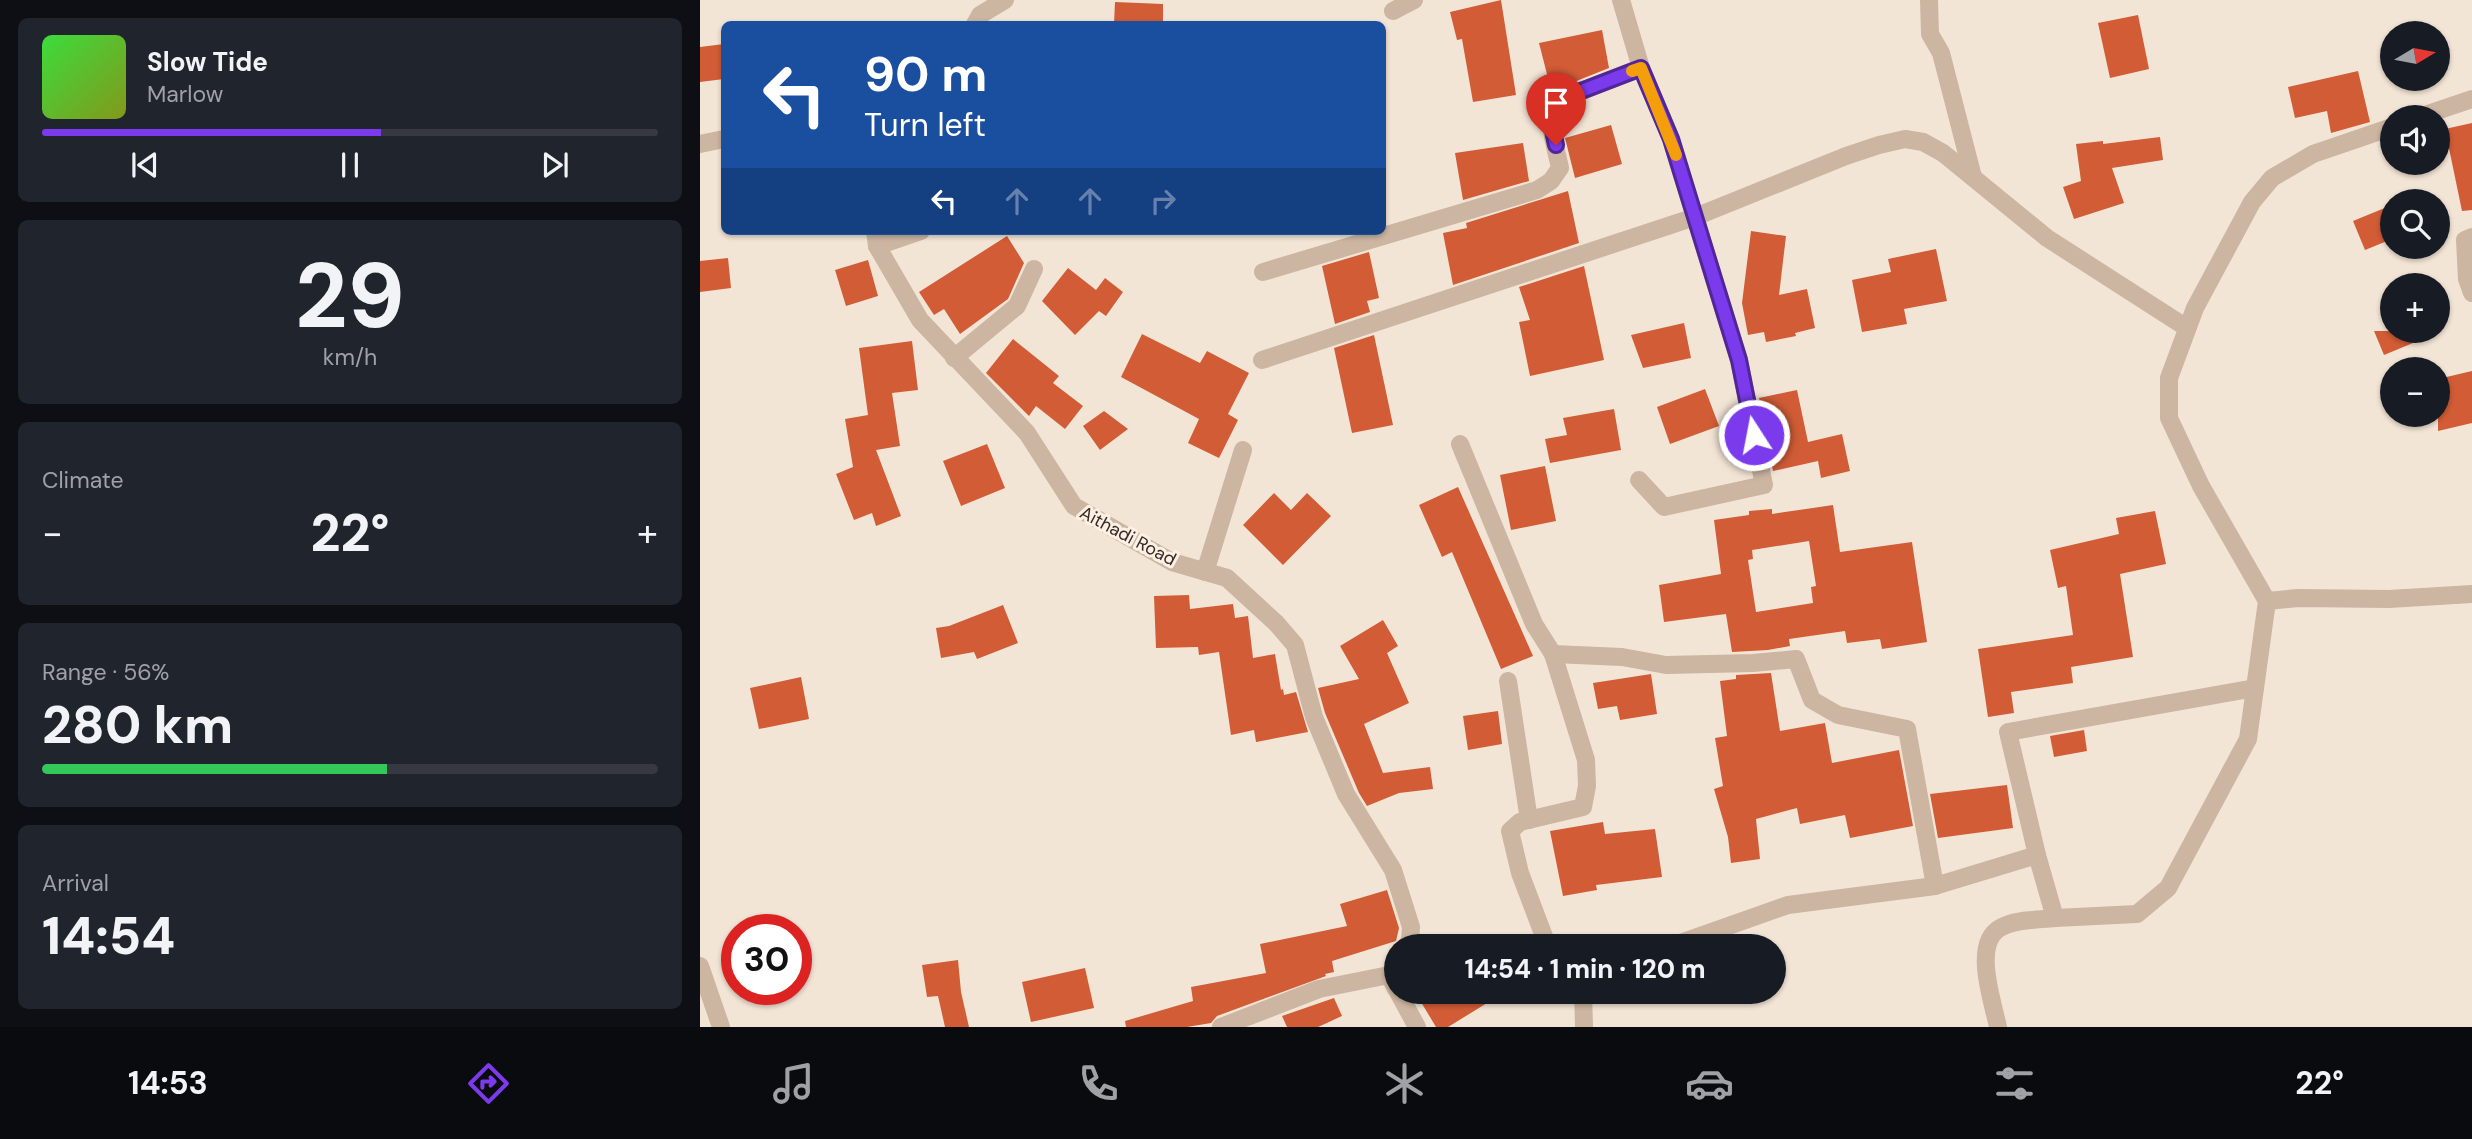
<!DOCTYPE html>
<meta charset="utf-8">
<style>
body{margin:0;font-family:"DM Sans",sans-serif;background:#20242c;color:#f1f3f6;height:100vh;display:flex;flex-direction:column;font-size:26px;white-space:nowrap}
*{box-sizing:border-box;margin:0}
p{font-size:23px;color:#9ea1a6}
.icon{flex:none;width:38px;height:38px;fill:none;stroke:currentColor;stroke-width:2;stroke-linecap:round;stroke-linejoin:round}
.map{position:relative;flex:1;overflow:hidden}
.panel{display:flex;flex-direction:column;gap:18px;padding:18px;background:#0d0f14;width:700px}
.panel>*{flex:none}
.top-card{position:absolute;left:21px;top:21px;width:665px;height:214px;border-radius:10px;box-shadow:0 2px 5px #0004;background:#1a4fa0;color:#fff;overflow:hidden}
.needle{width:46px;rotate:80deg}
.controls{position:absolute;left:1680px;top:21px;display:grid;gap:14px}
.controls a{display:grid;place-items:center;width:70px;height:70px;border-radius:50%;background:#171b24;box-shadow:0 2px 5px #0004;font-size:35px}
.speed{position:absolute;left:21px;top:914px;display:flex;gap:14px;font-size:35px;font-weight:700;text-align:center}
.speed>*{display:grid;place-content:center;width:91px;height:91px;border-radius:50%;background:#171b24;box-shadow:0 2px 5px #0004;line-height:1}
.speed .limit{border:10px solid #d22;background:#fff;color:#111}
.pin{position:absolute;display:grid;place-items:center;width:60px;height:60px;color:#fff;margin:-72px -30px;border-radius:50% 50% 50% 0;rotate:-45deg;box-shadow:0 0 7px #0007}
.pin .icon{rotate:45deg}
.me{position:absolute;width:77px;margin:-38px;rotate:349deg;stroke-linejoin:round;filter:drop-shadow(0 0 5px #0008)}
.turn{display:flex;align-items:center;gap:24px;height:147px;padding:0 28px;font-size:32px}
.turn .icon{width:91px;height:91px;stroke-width:2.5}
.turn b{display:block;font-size:49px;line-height:60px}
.lanes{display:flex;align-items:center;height:66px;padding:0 28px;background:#0003;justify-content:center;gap:35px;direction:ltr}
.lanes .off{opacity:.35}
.big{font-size:52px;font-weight:800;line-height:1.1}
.panel .widget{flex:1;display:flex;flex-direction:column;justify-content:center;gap:10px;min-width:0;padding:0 24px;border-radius:10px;background:#20242c}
.panel .dial{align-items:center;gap:0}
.dial b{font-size:91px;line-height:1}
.song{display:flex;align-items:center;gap:21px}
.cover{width:84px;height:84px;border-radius:10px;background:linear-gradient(135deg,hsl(120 70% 55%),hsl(70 70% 35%))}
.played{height:7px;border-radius:4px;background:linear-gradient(90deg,#7c3aed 55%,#363941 55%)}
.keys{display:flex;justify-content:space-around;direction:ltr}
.heat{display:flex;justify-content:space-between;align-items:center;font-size:38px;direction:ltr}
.charge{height:10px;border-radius:5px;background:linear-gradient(90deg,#34c759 56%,#363941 0)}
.trip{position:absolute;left:684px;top:934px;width:402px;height:70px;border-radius:35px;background:#171b24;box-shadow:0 2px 5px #0004;font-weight:800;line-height:70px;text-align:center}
.menu{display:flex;height:112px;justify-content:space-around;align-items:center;background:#090b0e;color:#9ea1a6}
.menu .icon{width:49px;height:49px}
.menu .current{color:#7c3aed}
.menu b{font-size:32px;color:#f1f3f6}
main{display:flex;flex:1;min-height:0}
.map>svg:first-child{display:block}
</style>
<main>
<section class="panel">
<div class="widget">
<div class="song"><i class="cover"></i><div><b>Slow Tide</b><p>Marlow</p></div></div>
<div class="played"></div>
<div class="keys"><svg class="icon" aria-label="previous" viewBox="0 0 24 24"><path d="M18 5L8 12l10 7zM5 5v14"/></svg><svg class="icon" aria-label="pause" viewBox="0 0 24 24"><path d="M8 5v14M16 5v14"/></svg><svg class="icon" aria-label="next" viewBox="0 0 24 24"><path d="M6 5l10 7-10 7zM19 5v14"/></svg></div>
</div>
<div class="widget dial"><b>29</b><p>km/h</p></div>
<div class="widget"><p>Climate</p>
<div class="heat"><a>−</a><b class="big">22°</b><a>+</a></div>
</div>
<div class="widget"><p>Range · 56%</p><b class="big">280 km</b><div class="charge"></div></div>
<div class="widget"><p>Arrival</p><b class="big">14:54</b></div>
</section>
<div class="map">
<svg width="1772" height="1027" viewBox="0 0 1772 1027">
<rect width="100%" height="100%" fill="#f3e5d6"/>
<g fill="#d15c36" fill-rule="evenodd">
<path d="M801,0L816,95L773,102L762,39L757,40L750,12Z"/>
<path d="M415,2L463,4V24H414Z"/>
<path d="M1438,15L1449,69L1410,78L1398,23Z"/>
<path d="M902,30L909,68L874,82L850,86L839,43Z"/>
<path d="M24,44V79L0,82V47Z"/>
<path d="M1658,71L1670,122L1631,133L1627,111L1595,118L1588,87Z"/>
<path d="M1772,123V210L1762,211L1745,129Z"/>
<path d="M911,125L922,164L875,178L865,138Z"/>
<path d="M1460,137L1463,160L1412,168L1424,203L1374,219L1363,187L1381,181L1376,144L1403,141V144Z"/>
<path d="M823,143L829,181L763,200L755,153Z"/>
<path d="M868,191L879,243L753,285L743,233L767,228L766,223Z"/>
<path d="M1692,205V239L1665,250L1653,221Z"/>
<path d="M1051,231L1086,236L1079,295L1107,289L1115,328L1095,333L1096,336L1066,342L1064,332L1048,335L1042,303Z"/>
<path d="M307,236L324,263L308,299L260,334L244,309L234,315L219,292Z"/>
<path d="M1236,249L1247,301L1204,309L1207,324L1162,332L1152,280L1191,272L1188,259Z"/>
<path d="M669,252L679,298L667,301L670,312L635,324L622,266Z"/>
<path d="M28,258L31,288L0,292V261Z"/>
<path d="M168,260L178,296L146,306L135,270Z"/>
<path d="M884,266L904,360L830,376L819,322L830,320L819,287Z"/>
<path d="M368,268L396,290L405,278L423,292L406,316L399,311L375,335L342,301Z"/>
<path d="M984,323L991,358L943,368L931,335Z"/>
<path d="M1674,331H1742L1684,355Z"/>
<path d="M442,334L500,363L507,351L549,373L528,414L538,420L519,458L488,443L499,419L421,377Z"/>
<path d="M674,335L693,425L652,433L634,348Z"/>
<path d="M313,339L359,376L353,383L383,406L365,429L336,406L329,416L286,373Z"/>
<path d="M212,341L218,390L192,393L200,446L176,450L201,516L176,526L172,513L154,520L136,474L153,467L145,419L168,415L159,348Z"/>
<path d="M1772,371V423L1738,431V379Z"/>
<path d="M1005,389L1019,426L970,444L957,407Z"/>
<path d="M1097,390L1108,442L1142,434L1150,471L1121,478L1118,461L1073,471L1069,450L1076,449L1072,433L1067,434L1059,398Z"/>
<path d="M914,409L921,450L850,463L845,439L867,435L863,418Z"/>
<path d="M404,411L428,429L400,450L383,426Z"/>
<path d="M287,444L305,488L261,506L243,461Z"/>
<path d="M845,466L856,521L811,530L800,475Z"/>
<path d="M758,487L833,656L801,669L752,552L742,557L719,505Z"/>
<path d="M574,493L591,510L607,493L631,516L583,565L543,525Z"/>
<path d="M1133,505L1140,552L1212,542L1227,642L1182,649L1180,639L1147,643L1145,631L1089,639L1090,646L1068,650L1032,652L1026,614L964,622L959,585L1021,574L1014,520L1049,515V511L1072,509V514ZM1109,541L1116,586L1111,587L1113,603L1056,612L1048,560L1053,559L1052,550Z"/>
<path d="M1455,511L1466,564L1420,574L1433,657L1371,667L1373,683L1311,692L1314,713L1288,717L1278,649L1373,635L1366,586L1358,588L1350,550L1419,534L1416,518Z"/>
<path d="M489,595L490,609L533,604L535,618L548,616L553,658L575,654L581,690L583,689L584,695L596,692L608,732L556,742L554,730L531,735L519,652L499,655L498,647L456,648L454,596Z"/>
<path d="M303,605L318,643L277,659L274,652L241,658L236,628L249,626Z"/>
<path d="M683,620L698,646L687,653L709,703L664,724L683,773L730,767L733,789L699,793L667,806L659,793L625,713L618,688L659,679L640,646Z"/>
<path d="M1071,673L1080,731L1125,723L1132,763L1199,750L1213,826L1150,838L1145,815L1100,824L1097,808L1056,819L1060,859L1031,863L1028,837L1014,789L1023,786L1015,738L1027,736L1020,681L1036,679V675Z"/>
<path d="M951,674L957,714L920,720L917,706L898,709L893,683Z"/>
<path d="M101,677L109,719L59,729L50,688Z"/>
<path d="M798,711L802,744L768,750L763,716Z"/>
<path d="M1384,730L1387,751L1354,757L1350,736Z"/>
<path d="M1307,785L1313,828L1238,838L1230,794Z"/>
<path d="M903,822L905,834L955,829L962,877L896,885L897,890L863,896L850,831Z"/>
<path d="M687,890L699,928L696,941L632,961L634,972L625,974L626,976L517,1016L511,1023L487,1027H426L425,1021L493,1001L491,987L566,973L560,944L647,926L640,904Z"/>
<path d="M258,960L261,992L269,1027H245L238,996L227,997L222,965Z"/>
<path d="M385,968L394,1008L331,1022L322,982Z"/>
<path d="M715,992H805L748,1027H736Z"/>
<path d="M634,998L642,1016L618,1027H587L582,1016Z"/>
</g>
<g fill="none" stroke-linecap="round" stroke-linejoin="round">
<g stroke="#ccb5a1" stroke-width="18">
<path d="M921,0L941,68L971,139L1039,360L1064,485L964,507L939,480"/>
<path d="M1229,0L1230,34L1241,53L1273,177"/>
<path d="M693,11L714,0"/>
<path d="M275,24L280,15L305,0"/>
<path d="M1719,117L1772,99"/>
<path d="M1692,127L1613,154L1572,178L1552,202L1495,308L1469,378V418L1501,486L1567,601L1598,598L1689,599L1772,594"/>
<path d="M0,144L24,139"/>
<path d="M175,231L177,246L220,320L327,433L374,506L472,562L527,578L576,623L595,645L614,717L646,794L693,870L711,927L710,940L706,947"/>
<path d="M1772,237L1765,240L1767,279L1772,293"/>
<path d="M177,246L221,231"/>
<path d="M563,272L837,190L851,181L860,168C855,143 843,117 863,98L941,68"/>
<path d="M254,358L317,306L334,269"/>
<path d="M562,360L995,217L1146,156L1179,145L1205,139L1223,142L1243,153L1347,238L1487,328"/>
<path d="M760,444L834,624L853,654L922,657L966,665L1053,663L1096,659L1112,700L1138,715L1207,729L1235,886"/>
<path d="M505,572L543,450"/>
<path d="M808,681L829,820"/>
<path d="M1355,918L1437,914L1468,888L1548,739L1567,601"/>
<path d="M848,947L820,873L810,831L820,822L883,807L887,786L886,760L853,654"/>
<path d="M969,947L1088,905L1235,886L1337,855"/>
<path d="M0,966L21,1027"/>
<path d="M698,992L717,1027"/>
<path d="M883,992L884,1027"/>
<path d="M521,1027L619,989L689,975L696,989"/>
<path d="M1298,1027C1293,1002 1272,944 1300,928C1316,919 1338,920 1355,918L1337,855L1308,732L1555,688"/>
</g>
</g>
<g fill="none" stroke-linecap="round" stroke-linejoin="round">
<defs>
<path id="route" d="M856,145C852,125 847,113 863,98L941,68L971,139L1039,360L1054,435"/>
</defs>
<use href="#route" stroke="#51269a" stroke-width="18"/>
<use href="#route" stroke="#7c3aed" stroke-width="12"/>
<path stroke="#f59e0b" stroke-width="12" d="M932,71L941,68L976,155"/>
</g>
<g text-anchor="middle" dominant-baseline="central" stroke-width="6" stroke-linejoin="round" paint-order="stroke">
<g font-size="18" fill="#352a25" stroke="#fbf0e3">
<text transform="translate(428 536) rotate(28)">Aithadi Road</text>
</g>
</g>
</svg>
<div class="controls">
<a><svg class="needle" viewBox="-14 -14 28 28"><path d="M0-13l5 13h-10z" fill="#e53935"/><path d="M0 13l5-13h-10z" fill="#9ea1a6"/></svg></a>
<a><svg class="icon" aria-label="sound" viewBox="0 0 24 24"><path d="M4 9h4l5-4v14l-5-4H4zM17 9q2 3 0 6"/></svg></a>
<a><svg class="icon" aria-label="search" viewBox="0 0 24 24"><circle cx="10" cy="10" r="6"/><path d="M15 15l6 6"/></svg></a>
<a>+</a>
<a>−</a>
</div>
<div class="speed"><div class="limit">30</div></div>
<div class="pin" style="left:856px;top:145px;background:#d93025"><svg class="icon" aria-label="arrive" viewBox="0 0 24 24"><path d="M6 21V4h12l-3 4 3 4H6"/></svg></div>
<svg class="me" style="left:1054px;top:435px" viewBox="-20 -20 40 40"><circle r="17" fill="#7c3aed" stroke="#fff" stroke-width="3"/><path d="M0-11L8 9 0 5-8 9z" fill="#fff"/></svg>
<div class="trip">14:54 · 1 min · 120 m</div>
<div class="top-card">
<div class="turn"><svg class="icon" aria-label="left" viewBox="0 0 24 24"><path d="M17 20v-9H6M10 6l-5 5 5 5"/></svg><div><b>90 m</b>Turn left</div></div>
<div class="lanes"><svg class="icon" aria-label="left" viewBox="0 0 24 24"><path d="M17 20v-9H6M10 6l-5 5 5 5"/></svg><svg class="icon off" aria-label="ahead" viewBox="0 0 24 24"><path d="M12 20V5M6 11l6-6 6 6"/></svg><svg class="icon off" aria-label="ahead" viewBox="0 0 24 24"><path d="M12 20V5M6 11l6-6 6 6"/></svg><svg class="icon off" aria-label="right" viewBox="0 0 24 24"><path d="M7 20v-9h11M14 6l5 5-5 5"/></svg></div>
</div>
</div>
</main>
<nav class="menu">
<b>14:53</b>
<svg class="icon current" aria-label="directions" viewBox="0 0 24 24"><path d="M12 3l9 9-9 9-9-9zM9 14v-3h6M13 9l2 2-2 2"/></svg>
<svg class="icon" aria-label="music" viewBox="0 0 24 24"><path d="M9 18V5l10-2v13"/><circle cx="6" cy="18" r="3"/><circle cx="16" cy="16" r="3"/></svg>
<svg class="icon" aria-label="phone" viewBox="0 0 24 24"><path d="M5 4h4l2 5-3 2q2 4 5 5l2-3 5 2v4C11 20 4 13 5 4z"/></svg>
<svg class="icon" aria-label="climate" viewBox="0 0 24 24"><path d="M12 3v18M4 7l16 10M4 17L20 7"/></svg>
<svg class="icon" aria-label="car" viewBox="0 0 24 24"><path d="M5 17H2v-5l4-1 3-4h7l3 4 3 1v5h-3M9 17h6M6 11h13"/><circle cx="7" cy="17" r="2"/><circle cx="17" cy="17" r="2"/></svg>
<svg class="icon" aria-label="filters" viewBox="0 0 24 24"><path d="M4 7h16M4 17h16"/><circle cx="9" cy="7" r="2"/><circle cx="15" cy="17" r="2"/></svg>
<b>22°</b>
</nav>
